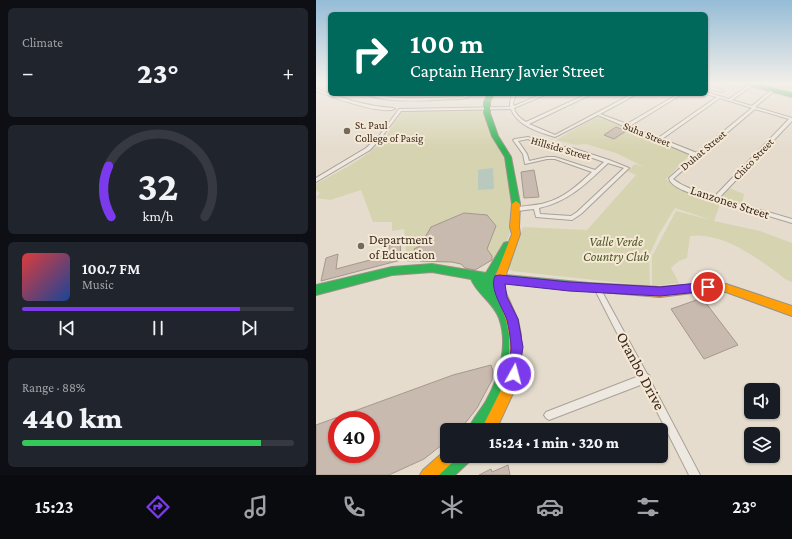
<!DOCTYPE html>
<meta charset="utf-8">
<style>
body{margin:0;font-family:"Crimson Pro",serif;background:#20242c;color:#f1f3f6;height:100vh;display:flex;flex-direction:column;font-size:15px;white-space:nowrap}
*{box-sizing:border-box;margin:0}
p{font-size:13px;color:#9ea1a6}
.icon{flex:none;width:22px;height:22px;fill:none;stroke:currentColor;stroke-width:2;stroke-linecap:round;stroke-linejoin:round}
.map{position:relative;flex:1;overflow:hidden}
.details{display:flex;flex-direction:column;gap:8px;padding:8px;background:#0d0f14;width:316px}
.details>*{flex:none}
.guide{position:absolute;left:12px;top:12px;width:380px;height:84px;border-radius:6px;box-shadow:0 1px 3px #0004;background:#00695c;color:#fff;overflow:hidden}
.controls{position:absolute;left:428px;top:383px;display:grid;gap:8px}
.controls a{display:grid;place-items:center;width:36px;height:36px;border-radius:6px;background:#171b24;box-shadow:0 1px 3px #0004;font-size:20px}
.speed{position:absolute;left:12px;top:411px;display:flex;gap:8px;font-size:20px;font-weight:700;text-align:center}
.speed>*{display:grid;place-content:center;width:52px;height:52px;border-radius:50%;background:#171b24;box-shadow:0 1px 3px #0004;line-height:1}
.speed .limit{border:6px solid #d22;background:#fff;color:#111}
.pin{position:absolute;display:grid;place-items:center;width:34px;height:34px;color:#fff;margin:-17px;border:2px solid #fff;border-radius:50%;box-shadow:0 1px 4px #0007}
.me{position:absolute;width:44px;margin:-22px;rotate:7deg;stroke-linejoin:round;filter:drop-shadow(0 0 3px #0008)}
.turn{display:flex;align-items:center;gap:14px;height:84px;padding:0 16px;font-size:18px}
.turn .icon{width:52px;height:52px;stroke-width:2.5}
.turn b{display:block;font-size:28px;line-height:34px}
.big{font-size:30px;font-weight:800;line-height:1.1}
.details .widget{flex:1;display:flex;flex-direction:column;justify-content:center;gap:6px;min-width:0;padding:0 14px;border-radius:6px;background:#20242c}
.details .dial{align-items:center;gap:0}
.dial svg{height:104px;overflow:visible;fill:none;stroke:#363941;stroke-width:7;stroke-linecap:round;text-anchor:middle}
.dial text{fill:#f1f3f6;stroke:none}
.song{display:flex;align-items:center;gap:12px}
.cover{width:48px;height:48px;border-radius:6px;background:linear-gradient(135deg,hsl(0 70% 55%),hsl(220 70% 35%))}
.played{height:4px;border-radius:2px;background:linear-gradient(90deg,#7c3aed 80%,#363941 80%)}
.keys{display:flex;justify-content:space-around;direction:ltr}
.heat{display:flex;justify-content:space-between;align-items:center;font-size:22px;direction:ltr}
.charge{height:6px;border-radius:3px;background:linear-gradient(90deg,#34c759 88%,#363941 0)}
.trip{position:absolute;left:124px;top:423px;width:228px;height:40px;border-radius:6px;background:#171b24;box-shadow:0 1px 3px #0004;font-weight:800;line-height:40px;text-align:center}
.menu{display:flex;height:64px;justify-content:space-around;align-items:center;background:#090b0e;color:#9ea1a6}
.menu .icon{width:28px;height:28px}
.menu .active{color:#7c3aed}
.menu b{font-size:18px;color:#f1f3f6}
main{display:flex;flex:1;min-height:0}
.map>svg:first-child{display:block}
</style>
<main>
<section class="details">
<div class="widget"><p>Climate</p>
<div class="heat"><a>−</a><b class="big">23°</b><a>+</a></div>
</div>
<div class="widget dial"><svg viewBox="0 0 100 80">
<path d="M14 69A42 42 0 1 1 86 69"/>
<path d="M14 69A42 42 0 0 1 12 30" stroke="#7c3aed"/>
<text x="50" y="56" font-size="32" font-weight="700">32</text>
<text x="50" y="72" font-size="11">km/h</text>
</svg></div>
<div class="widget">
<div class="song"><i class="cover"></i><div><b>100.7 FM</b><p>Music</p></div></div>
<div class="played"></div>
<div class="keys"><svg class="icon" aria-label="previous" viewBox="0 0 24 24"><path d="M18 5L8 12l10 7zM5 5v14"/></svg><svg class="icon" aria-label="pause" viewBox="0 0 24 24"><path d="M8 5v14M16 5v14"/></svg><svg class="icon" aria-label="next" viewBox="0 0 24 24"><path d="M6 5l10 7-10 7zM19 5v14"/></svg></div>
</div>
<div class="widget"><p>Range · 88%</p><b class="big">440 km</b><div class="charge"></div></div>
</section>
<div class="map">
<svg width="476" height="475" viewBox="0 0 476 475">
<rect width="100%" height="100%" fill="#e5dcce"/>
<g fill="#d6d3b1">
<path d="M89,110H166L177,138L189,156L197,222L194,233L184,256L153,273L145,265L137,263L91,262L88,229L76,231V222H57L45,190L14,200L0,198L4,193L0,190V184C23,171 51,159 68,138C75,130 79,120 85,111Z"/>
<path d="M282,116L375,154L350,179L363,189L404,204L398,221L444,231L476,243V282L469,279C445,260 406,231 374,236L371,258L363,261L355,268L363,283L336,286V256L360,211L395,220L359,208L343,234L333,256L334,286L196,271L192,268L207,227L271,230L320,175L311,171L319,164L328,167L300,153L270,144L260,145L240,140Z"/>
<path d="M413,188L428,194L426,204L407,199L406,196Z"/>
</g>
<path fill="#bac9be" d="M177,168L178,189L162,190V170Z"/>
<g fill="#c9baaf" stroke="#a5988d" fill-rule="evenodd">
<path d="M300,127L310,131L298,139L288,135Z"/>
<path d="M218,170L223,197L208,198L205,172Z"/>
<path d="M148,213L171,215L180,226L171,249L176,256V260L159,270L149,268L145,264L136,262L104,261L98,249L104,246L115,227Z"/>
<path d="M84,239L85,260L5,281L10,258L22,254L20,269L73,255V241Z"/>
<path d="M386,298L422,345L388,359L355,309Z"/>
<path d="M175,365L177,371L176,380L161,408L144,430H131V441L108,459L73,475H0V425L137,375ZM21,420H55V454H21Z"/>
<path d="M192,465L194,475H163L175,469L176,472Z"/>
</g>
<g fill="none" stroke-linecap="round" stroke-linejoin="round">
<defs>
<g id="street">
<path d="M406,83H410L418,85L416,86Z"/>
<path d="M390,85L406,90L407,91L405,92L390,87Z"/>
<path d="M433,85L436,86L416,100L436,106L455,90H457V92L439,107L476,118V121L403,198L476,219V223L400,200H397L396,199C386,196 355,190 353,178L378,156L282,115L239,137C223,132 201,126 195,109L85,111L65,138L54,150L0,182V178L50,148L63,136L83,109H84L194,107V103L196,94H200L197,103L198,106L226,94H231L198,108C199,114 205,119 210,122L271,94H276L213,124L239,135L316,94H321L284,114L311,124L362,94H366L314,126L342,138L401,97L390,94V92L413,99ZM404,98L436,108L381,153L346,139ZM439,109L473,119L399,196C384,192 370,189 357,179L366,171Z"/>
<path d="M0,89C27,98 48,106 77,108L79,109C64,115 16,97 0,91Z"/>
<path d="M50,94C62,94 73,98 85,98C105,99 126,97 146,97L152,94H156L153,97L146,99C120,99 73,105 50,94Z"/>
<path d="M212,137L241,147H253L293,160L313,168L265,214L256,220L220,217L218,209L201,211L198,209C203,205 221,206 229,203C248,198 262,185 276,172L239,159H231L209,164L207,154L197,140L199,139ZM212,139L239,149H251L288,162L279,170L239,157H231L213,161L211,154L202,141ZM292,163L308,168L261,212L255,216L224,214L223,208C252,202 271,183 292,163Z"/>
<path d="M281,285L283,286L331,374L333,375L334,378V380L384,475H373L327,384L233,420L230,418L228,415L230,412L323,376L278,288L279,286Z"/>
</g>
<g id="fast">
<path d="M428,83H434L476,93V97L428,84Z"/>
<path d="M172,94H178L174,102V113L182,136L195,157L204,204L200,207L196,204L189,157L176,136L168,113V102Z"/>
<path d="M191,242L194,243L196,245L179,274L273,283L277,284L278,287L277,290L273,291L178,282C178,296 190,306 194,318C208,356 189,399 168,430H152C156,420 164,411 170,401C183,378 193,345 183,318C177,302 161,294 155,279L116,272L76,275L0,295V285L76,267L116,264L170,273L188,243Z"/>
<path d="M137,456H157L154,461L139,475H119L122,470Z"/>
</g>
<g id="slow">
<path d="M200,201L204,204L203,227L204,234L188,280L189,291L202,320L205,335V363L198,391L180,430H165L185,390L193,363V335L190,320L179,291L178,280L196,234L194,227L196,204Z"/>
<path d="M273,283L344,287L392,283L410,284L476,306V316L410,292L392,291L344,297L273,291L269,290L268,287L269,284Z"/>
<path d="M131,449V456H141L138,461L123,475H104L107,470Z"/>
</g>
</defs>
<use href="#street" stroke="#aaa197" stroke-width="2"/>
<use href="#fast" stroke="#9a9187" stroke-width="2"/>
<use href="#slow" stroke="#9a9187" stroke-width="2"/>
<use href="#street" fill="#ede8e0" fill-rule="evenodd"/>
<use href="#fast" fill="#30b455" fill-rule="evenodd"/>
<use href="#slow" fill="#ff9f0a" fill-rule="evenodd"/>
</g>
<linearGradient id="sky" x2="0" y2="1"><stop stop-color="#95bcd7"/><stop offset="0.56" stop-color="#f3efe9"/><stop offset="1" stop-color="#f3efe9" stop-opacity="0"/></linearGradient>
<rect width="476" height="149" fill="url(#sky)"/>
<path fill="#7c3aed" stroke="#51269a" d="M183,275L253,282L344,287L392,282L396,284L397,287L396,290L392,291L344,296L253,291L189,284L191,297L202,319L207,347L202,379L198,380L193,379C189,369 195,358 195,348C195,340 193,328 191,320C187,308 173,289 179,276Z"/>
<g fill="#75685c" stroke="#f5e9d5" stroke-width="1.5">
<circle cx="31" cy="131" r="4"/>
<circle cx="45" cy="246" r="4"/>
</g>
<g text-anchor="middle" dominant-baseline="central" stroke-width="4" stroke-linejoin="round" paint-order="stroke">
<g font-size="11" fill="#39291f" stroke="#f5e9d5" text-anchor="start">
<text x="39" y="125">St. Paul<tspan x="39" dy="13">College of Pasig</tspan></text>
</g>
<g font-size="11" fill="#39291f" stroke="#f5e9d5">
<text transform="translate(331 134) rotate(22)">Suha Street</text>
<text transform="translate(245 148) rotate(16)">Hillside Street</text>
<text transform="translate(387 150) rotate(-40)">Duhat Street</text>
<text transform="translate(437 159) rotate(-46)">Chico Street</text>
</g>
<g font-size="13" fill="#39291f" stroke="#f5e9d5">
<text transform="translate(414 202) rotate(18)">Lanzones Street</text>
</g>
<g font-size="13" fill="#39291f" stroke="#f5e9d5" text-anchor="start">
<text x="53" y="239">Department<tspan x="53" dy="15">of Education</tspan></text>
</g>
<g font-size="13" font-style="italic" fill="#4d5526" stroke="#f5e9d5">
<text x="300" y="241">Valle Verde<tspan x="300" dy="15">Country Club</tspan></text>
</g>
<g font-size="16" fill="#39291f" stroke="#f5e9d5">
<text transform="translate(325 371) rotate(62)">Oranbo Drive</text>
</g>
</g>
</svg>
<div class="controls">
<a><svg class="icon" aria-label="sound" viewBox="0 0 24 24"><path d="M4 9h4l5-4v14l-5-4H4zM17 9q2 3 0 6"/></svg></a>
<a><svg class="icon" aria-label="layers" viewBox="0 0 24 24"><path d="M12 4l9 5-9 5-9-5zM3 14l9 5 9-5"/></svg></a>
</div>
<div class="speed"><div class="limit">40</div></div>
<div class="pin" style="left:392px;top:287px;background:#d93025"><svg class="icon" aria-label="arrive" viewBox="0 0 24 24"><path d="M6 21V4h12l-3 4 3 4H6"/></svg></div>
<svg class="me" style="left:198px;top:374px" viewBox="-20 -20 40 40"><circle r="17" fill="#7c3aed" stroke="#fff" stroke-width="3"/><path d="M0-11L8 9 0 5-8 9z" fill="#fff"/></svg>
<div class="trip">15:24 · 1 min · 320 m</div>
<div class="guide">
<div class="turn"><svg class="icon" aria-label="right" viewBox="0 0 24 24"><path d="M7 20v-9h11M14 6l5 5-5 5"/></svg><div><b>100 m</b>Captain Henry Javier Street</div></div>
</div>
</div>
</main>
<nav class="menu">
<b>15:23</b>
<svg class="icon active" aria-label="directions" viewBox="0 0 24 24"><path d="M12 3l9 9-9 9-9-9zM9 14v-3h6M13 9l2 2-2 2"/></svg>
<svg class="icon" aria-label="music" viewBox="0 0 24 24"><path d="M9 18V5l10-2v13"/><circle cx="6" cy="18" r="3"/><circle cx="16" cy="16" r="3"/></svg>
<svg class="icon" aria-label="phone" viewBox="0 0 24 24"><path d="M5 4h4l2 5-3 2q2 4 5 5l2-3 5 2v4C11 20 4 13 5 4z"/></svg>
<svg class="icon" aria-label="climate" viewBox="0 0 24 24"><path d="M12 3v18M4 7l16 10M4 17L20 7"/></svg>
<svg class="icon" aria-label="car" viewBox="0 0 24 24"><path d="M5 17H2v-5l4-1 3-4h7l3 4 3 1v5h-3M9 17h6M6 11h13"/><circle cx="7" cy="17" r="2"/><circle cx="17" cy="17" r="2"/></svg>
<svg class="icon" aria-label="filters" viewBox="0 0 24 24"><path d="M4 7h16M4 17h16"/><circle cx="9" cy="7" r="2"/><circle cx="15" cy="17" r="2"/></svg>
<b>23°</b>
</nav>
